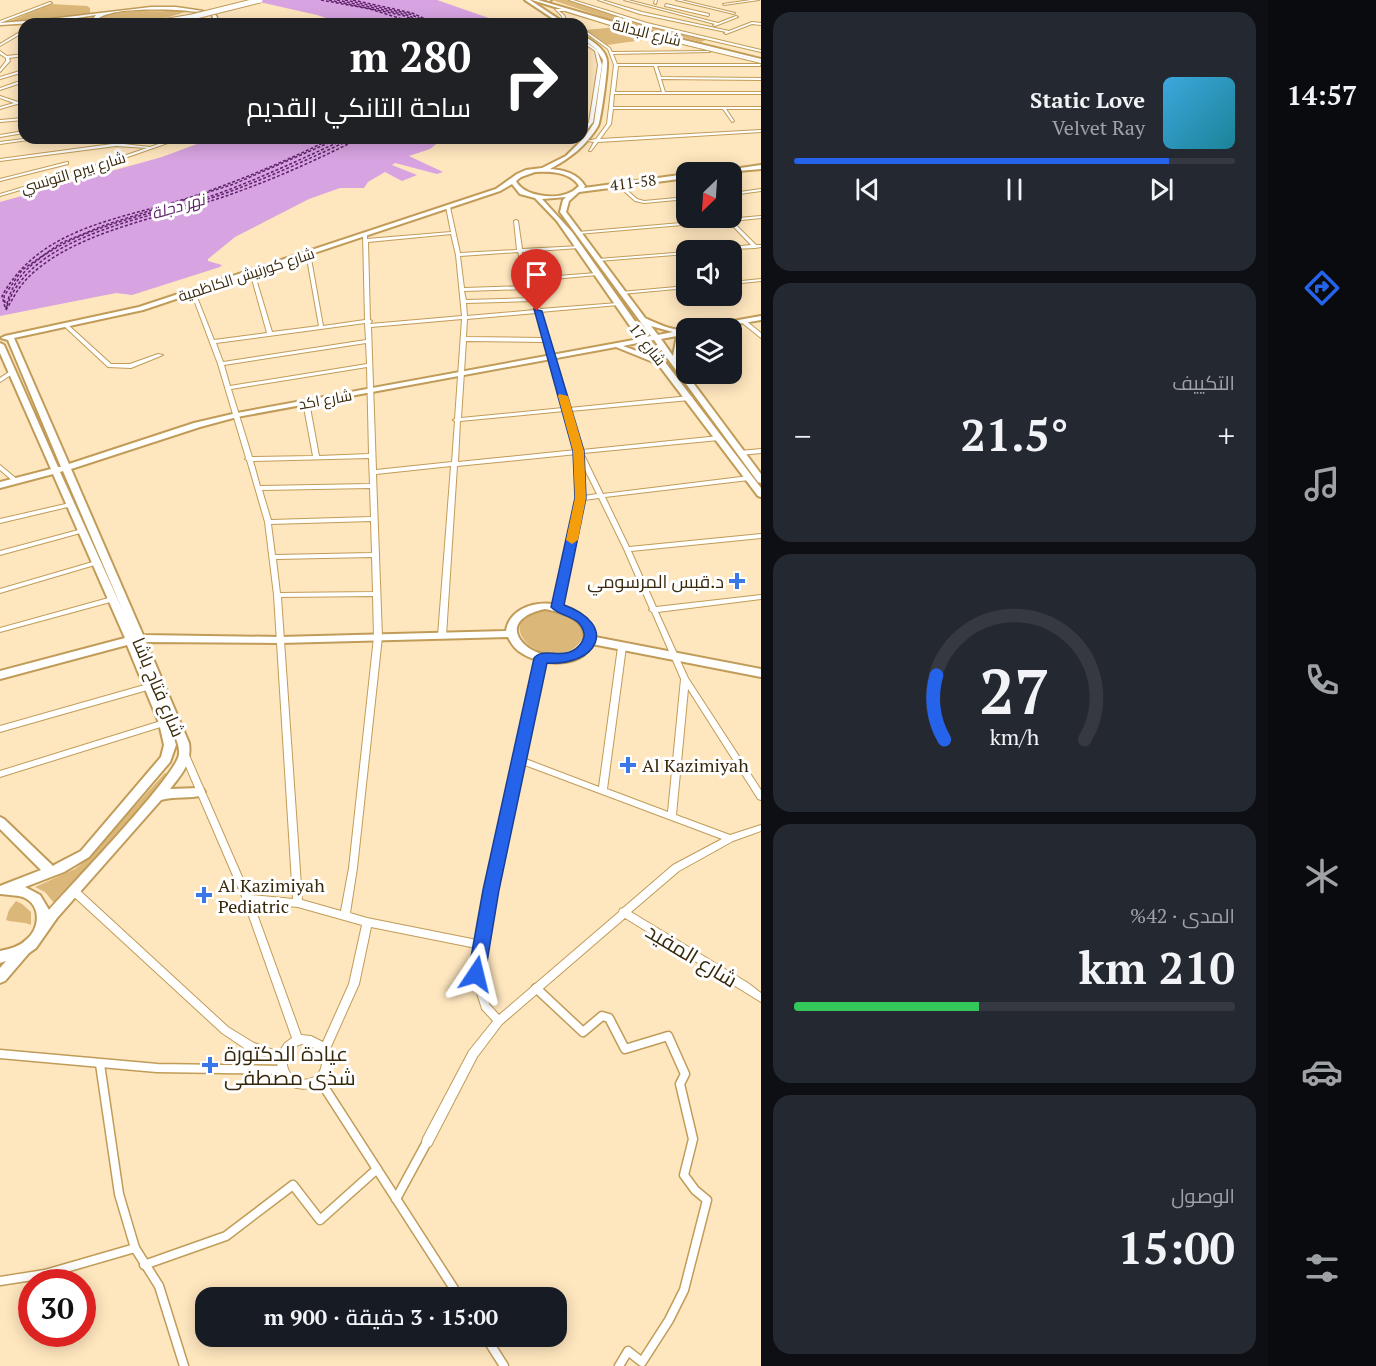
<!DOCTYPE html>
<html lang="ar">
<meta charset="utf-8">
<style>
body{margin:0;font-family:"PT Serif",Cairo,serif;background:#242831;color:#f1f3f6;direction:rtl;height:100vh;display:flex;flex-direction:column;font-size:22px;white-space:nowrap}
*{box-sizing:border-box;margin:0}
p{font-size:20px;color:#9ea1a6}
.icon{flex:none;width:33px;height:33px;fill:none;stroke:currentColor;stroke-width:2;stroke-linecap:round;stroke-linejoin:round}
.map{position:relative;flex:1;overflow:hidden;direction:ltr}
.drawer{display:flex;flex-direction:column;gap:12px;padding:12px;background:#0d0f14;width:507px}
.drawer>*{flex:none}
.banner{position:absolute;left:18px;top:18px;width:570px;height:126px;border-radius:18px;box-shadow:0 3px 15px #0003;direction:rtl;background:#202124;color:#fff;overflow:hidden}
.needle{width:39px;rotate:205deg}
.controls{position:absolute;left:676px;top:162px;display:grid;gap:12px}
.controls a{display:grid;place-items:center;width:66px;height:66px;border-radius:12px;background:#171b24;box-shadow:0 3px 15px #0003;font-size:30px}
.speed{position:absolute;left:18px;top:1269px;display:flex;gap:12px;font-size:30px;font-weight:700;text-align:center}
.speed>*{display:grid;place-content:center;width:78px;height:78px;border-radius:50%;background:#171b24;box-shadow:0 3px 15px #0003;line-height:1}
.speed .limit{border:9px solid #d22;background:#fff;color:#111}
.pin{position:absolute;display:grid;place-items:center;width:51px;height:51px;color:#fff;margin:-62px -26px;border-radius:50% 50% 50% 0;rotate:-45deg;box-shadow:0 0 6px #0007}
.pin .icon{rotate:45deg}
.me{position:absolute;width:66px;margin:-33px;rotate:10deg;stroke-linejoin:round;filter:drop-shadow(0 0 4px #0008)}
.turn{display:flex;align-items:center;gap:21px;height:126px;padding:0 18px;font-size:27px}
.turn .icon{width:78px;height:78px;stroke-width:2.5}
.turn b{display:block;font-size:42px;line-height:51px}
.big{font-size:45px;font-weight:600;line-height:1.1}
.drawer .widget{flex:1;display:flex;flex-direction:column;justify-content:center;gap:9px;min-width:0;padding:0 21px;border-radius:18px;background:#242831}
.drawer .dial{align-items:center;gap:0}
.dial svg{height:156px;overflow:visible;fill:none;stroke:#363941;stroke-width:7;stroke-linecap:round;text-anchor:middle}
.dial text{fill:#f1f3f6;stroke:none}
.song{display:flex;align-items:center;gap:18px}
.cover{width:72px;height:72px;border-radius:9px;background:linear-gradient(135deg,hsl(200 70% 55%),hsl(190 70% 35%))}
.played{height:6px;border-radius:3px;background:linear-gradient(90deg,#2563eb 85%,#363941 85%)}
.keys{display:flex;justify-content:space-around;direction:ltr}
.heat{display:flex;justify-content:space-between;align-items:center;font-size:33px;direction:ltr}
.charge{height:9px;border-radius:4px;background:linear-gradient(90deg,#34c759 42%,#363941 0)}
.trip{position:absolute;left:195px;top:1287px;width:372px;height:60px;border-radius:18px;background:#171b24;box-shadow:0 3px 15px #0003;font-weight:600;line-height:60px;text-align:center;direction:rtl}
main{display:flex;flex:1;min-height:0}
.tabs{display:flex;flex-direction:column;width:108px;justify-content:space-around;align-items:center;background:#090b0e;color:#9ea1a6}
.tabs .icon{width:42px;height:42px}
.tabs .selected{color:#2563eb}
.tabs b{font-size:27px;color:#f1f3f6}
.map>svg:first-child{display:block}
</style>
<main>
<nav class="tabs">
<b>14:57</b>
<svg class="icon selected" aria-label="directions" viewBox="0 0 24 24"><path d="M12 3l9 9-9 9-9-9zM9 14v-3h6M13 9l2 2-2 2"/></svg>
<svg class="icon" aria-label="music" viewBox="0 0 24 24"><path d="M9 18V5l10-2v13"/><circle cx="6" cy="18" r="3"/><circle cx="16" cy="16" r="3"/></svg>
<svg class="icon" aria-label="phone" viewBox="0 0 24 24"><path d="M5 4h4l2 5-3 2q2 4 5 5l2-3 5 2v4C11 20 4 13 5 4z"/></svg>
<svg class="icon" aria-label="climate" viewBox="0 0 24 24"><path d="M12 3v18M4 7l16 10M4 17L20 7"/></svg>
<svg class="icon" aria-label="car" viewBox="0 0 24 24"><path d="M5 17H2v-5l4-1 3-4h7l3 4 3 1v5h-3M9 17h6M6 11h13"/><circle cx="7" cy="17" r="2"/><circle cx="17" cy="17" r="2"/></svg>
<svg class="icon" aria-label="filters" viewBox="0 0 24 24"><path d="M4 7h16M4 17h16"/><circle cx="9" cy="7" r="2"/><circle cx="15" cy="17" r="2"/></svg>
</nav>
<section class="drawer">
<div class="widget">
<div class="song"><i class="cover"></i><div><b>Static Love</b><p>Velvet Ray</p></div></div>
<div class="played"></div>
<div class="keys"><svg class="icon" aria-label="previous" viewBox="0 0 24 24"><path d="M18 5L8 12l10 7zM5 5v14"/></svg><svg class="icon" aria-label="pause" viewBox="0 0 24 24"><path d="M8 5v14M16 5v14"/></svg><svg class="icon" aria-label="next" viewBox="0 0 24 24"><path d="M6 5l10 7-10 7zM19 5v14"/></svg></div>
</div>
<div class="widget"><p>التكييف</p>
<div class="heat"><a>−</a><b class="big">21.5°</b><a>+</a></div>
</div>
<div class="widget dial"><svg viewBox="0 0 100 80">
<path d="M14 69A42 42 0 1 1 86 69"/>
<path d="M14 69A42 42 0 0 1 10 36" stroke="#2563eb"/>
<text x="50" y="56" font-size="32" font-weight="700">27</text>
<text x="50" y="72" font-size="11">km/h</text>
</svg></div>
<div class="widget"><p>المدى · 42%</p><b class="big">210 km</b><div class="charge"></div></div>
<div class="widget"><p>الوصول</p><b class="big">15:00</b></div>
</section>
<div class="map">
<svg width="761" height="1366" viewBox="0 0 761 1366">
<rect width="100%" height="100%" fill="#fee6be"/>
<g fill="#dbb879">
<path d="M552,0H570L628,19L708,39L701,42L606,18Z"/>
<path d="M51,4L87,6L90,8V13L50,21L5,23Z"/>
<path d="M167,11H187C162,21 122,28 96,19C116,8 145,12 167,11Z"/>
<path d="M617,27L657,38L607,45L586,30Z"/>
<path d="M545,610C564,612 579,617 584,636C557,686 480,621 545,610Z"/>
<path d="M165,773L168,774L167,777L54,903L45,892L35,887L75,869L84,862Z"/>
<path d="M16,901L22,904L31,912V925C23,921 14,923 6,920L9,910Z"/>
</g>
<g fill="#d7a3e1">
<path d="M251,0H437L506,24H344L317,15Z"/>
<path d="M213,138H444L430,149L409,156L443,172L437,174L395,163L392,165L417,175L402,181L385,172L368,182L364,188H340L309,199L235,237L208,259V261L222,265L220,267L132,295L116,293L0,316V202L162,157Z"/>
</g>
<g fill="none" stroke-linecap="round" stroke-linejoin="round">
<g stroke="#60226b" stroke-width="1.5" stroke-dasharray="3 2" stroke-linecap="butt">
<path d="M321,0L370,9L418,24"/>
<path d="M329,0L405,16L422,24"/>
<path d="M337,0L407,15L427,24"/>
<path d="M345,0L410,14L432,24"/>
<path d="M353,0L412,13L437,24"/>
<path d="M5,303L4,296L22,270L61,243L105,225L234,184L340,138"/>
<path d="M7,306C32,232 159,217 223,194C268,178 311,158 354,138"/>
<path d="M5,307L2,296C41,225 125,219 194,196C242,180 288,160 333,138"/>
<path d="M6,309C17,233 157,215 217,194C261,178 304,158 347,138"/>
<path d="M6,310C11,302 15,294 20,287C61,233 165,217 226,196C272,180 317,160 360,138"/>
</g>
<defs>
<g id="pedestrian">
<path d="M536,988L583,1032L602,1016L609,1018L625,1049L668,1036L685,1074L680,1084L693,1139L684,1175L695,1190L707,1200L684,1290L669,1320L642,1362L628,1351L619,1366"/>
<path d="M0,1054L157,1068L282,1070"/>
<path d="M100,1064L119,1194L135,1248L159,1286L184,1366"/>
<path d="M319,1079L460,1298"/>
<path d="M396,1199L427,1142"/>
<path d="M144,1265L226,1236L293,1185L320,1220L377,1169"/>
<path d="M0,1281L45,1274L135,1248"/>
<path d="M485,1336L504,1366"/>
</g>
<g id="minor">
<path d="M569,0H573L647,23L761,50V52L645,25Z"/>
<path d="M598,0H602L642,12L729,31L752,22L761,23V25L752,24L726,34L724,33L726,32L640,14Z"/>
<path d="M624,0H628L718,23L736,16L738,17L715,26L713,25L715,24Z"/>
<path d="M655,0H657L656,4L654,3Z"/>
<path d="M676,0H681L735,13L734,14Z"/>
<path d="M751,0H759L724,5L723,4Z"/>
<path d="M50,2L52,3L0,23V21Z"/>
<path d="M666,4L709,14V15L708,16L665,6Z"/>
<path d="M555,9H566L635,30L761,61V63L633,32L565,11H559L564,15L567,22L564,23L562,16Z"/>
<path d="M554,18H556L560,24H556L554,22Z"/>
<path d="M299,20L314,23L316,24L299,22L295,24H291Z"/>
<path d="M582,28L610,48L612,52L708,51L710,52L613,54L617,64H761L760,66H657L661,77L761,78V80L661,79L665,92H761V94H614L613,107H761V109H726L734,121L732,122L723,109H613L611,124L600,139L761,130V132L598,142L591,151H589L594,142L587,141L596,139L607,124L614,65L608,49L582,30ZM618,66H654L662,92H615Z"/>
<path d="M23,30H24V32L0,46V44Z"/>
<path d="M582,39L597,50L602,65L593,122L582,136V132L589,122L598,65L595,51L582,42Z"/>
<path d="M0,51L7,56L24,54V56L9,58L10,61L0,72V69L6,61V58L0,54Z"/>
<path d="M23,70H24V72L0,79V77Z"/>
<path d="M23,80H24V82L0,90V88Z"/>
<path d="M0,96L24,104V106L17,104L0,109V107L14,103L0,98Z"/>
<path d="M24,118V120L0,122V120Z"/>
<path d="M24,131V133L0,137V135Z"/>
<path d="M31,138H42L0,144V142Z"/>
<path d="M96,138C102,138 105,140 110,141C116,142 123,138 129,138L115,143L150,147L176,138H182L99,167L0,196V194L97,165L147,148L116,146L0,161V159L112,144Z"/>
<path d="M67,162H68V164L0,181V179Z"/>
<path d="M617,183H619L637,199L644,201L687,197V199L644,203L635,201L617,185Z"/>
<path d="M761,189V191L732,195V193Z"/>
<path d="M448,206L450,207L460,253L517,250L514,221L516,220L518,221L522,249L581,246V247L579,248L522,252L530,278L597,273L599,274L597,275L531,281L540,309L618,303L620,304L618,305L540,312L569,408L690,396L693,398L690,400L570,411L582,450L719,436L722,438L719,440L583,453L603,494L749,476L752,478L749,480L605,497L629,547L761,534V538L631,551L656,607L761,595V599L658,612L688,678L761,790V800L758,799L688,689L676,815L730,835L761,825V831L733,841L679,871L631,912L748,983L761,993V1002L625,918L502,1024L477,1057L431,1146L427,1147L423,1146L422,1142L423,1138L469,1051L493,1021L482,1009L471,974L476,948L371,927L359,984L329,1051C345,1092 278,1106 277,1060L247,1050L222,1033L71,894L70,891L71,888L74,887L77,888L228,1027L254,1043L279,1052L285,1043L292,1038L243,899L181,755L182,753H188L189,755L250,895L293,899L274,595L265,522L247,460L245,459L246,458L218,364L191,292L193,291L195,292L214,340L267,333L250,272L252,271L254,272L272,332L319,326L306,253L308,252L310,253L323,326L365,320L363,233L367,234V239L451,232L446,207ZM451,234L456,255L462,316L370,324L372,321L370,320L368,242ZM518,252L528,286L464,288L460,256ZM528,289L531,298L466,300L464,291ZM532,301L535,310L467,316L466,303ZM536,313L543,338L466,337L467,319ZM462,319L455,419L453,420L455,421L452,462L376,470L371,327ZM365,323L366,340L223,362L216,343ZM466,341L544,342L563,408L461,418ZM366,343L367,364L230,386L224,365ZM367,367L369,454L319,456L309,402L306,400L303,402L313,456L252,457L231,389ZM564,411L576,450L458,462L460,421ZM577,454L578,498L554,607L557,609L560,607L584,500L599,498L624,549L650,609L649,610L652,612L681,679L668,812L607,789L626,647L625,645H622L618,647L599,787L523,758L545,658L541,655L538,656L487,890L477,940L367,918L350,913L357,868L382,637L376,474L451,466L438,636L442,638L446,636L457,466ZM369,458L370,484L260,486L253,461ZM582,464L597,494L584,496ZM370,488L371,517L271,520L262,490ZM371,521L372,553L275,555L271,524ZM372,557L373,592L280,593L276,559ZM373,596L374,637L349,868L341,911L302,900L281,597ZM522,764L722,839L673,865L623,908L620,909L619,912L499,1015L489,1004L481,974L495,890ZM253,903L298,907L362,925L349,984L323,1042L311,1036L301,1035ZM302,1044C325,1045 329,1074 309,1079C285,1085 277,1050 302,1044Z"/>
<path d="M761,216V218L732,221L756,245H761V247L755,248L708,250L710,249L751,245L728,221L578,234L576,233L578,232Z"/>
<path d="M687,252V254L598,261L596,260L598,259Z"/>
<path d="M761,279V281L732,284V282Z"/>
<path d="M687,286V288L621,294L619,293L621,292Z"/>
<path d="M741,320H745L761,333V338L741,322Z"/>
<path d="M66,323L111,364H130L158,354L163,355L131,368L108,367L64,326L63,325Z"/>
<path d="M12,370L14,371V373L0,382V378Z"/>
<path d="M761,449V453L740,455L737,453L740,451Z"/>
<path d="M0,465L18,480V482H14L0,470Z"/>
<path d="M70,503L72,504V506L0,523V519Z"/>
<path d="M82,529L84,530L85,531L84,532L0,555V551Z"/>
<path d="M96,561L99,563L98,564L0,593V589Z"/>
<path d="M112,597H114L115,599L114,601L0,632V628Z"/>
<path d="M148,684L152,687L151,689L0,732V726Z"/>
<path d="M164,720L167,721L168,723L167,725L0,777V771Z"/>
</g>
<g id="tertiary">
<path d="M525,0H530L566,24H561Z"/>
<path d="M546,0H551L549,1Z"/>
<path d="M582,35C591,40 606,49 607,61C608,68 601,120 598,126C586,146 570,158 550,169C564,170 577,173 585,186L584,188L687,174V178L579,192L569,201L566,212L645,318C658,324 672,331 687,330V334L684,335L679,364L761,474V483L758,482L654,340L649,341L761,488V497L758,496L658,364L616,347L237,417L200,427L71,469L143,635L280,637L506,631C512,592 586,595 595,637L761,669V677L592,644C582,669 539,666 520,652C514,648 511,643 508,637L280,643L146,642L189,743C192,763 182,774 170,789L199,788L203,789L205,792L203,795C190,799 176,796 161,800L57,918L36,948L29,953L5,981L0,983V968L6,961L0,963V951C9,949 19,947 26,940C40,929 42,905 23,897C16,895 7,895 0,894V886L41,870L0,829V817L4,819L53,866L56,864L81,851L161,757L164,745L159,723L127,645L0,679V671L125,638L53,474L0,488V482L51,469L0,353V343L4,345L58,467H61L8,340L1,338L5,336L139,307L496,189L517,174L526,170L542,168L566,156L584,138L594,123L603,60L596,49L582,38ZM535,172C550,171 571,172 579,186C576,188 574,191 571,192C557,200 524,197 516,181L521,177ZM512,184L520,194L535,198L557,221L639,339L237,413L194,423L69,464L14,338L143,310L500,191ZM566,197L563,200L560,212L651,336L646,337L572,232L542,199ZM651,326L673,332L658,335ZM677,336L673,356L661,339ZM642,342L653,357L623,346ZM63,471L123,611L60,472ZM545,609C560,612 588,618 584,640C583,646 577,650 572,653C534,668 485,622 545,609ZM170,724C173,733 180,744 179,754C178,774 69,887 49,910L40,895L25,887L64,872L89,857L170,762L176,745Z"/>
<path d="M761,165V169L727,172H713Z"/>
<path d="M761,316V320L714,328H701L705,326Z"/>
</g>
<path id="secondary" d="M532,0H538L627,26L761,59V61L624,28Z"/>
<g id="primary">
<path d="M151,7H176L203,11C195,13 185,10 176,10C156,9 112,8 97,19L106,22H137L139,24H104L91,21L96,15L50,22L0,25V23L50,19Z"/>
<path d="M209,12H213L217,17L216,24H212L213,17Z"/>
</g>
</defs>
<use href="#pedestrian" stroke="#c19c58" stroke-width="11"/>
<use href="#minor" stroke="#c19c58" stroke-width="2"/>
<use href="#tertiary" stroke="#c19c58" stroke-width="4"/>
<use href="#secondary" stroke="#c19c58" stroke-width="4"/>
<use href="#primary" stroke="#c19c58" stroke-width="3"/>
<use href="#pedestrian" stroke="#fff" stroke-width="8"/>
<use href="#minor" fill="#fff" fill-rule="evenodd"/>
<use href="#tertiary" fill="#fff" fill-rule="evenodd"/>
<use href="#secondary" fill="#fff" fill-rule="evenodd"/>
<use href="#primary" fill="#fff" fill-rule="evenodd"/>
<defs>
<path id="primary-bridge" d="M151,24L192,17L260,0"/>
</defs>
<use href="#primary-bridge" stroke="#c19c58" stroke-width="7" stroke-linecap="butt"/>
<use href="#primary-bridge" stroke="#fff" stroke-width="5"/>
</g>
<path fill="#2563eb" stroke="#184099" stroke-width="1.5" d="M534,309L542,311L584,451L586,498L564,605C619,625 598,666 547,663L499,890L485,974L482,980L476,982L470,980L468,974L483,890L534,658C545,645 568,664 582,642C583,639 585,637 584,633C580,615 561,618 551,607L575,498L573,451Z"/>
<path fill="#f59e0b" d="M559,394L568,396L584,451L586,498L578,540L572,544L566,540L575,498L573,451L558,396Z"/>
<g fill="#3a78e7" stroke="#fff" stroke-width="2">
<path d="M734 572h6v6h6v6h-6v6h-6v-6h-6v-6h6z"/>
<path d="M625 756h6v6h6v6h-6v6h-6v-6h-6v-6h6z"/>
<path d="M201 886h6v6h6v6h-6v6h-6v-6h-6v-6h6z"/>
<path d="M207 1056h6v6h6v6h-6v6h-6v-6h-6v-6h6z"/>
</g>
<g text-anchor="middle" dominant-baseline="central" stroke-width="6" stroke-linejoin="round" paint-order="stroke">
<g font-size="15" fill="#38290c" stroke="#fff">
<text transform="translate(647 32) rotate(14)">شارع البدالة</text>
<text transform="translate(73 172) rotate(-17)">شارع بيرم التونسي</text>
<text transform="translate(633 182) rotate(-7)">411-58</text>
<text transform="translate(246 274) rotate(-18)">شارع كورنيش الكاظمية</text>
<text transform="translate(648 344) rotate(52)">شارع 17</text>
<text transform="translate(325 399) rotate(-10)">شارع اكد</text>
</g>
<g font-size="16" font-style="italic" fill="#60226b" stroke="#fff">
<text transform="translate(178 206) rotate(-16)">نهر دجلة</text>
</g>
<g font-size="18" fill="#38290c" stroke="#fff" text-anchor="start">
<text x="724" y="581" text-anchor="end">د.قبس المرسومي</text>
<text x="642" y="765">Al Kazimiyah</text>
<text x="218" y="885">Al Kazimiyah<tspan x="218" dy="21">Pediatric</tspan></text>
</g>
<g font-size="18" fill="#38290c" stroke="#fff">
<text transform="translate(159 687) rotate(67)">شارع فتاح باشا</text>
</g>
<g font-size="21" fill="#38290c" stroke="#fff">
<text transform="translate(692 955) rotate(31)">شارع المفيد</text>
</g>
<g font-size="21" fill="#38290c" stroke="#fff" text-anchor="start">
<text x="224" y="1053">عيادة الدكتورة<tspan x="224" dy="24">شذى مصطفى</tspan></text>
</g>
</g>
</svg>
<div class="controls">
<a><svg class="needle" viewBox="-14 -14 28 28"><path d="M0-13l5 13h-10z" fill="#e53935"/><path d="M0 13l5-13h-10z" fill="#9ea1a6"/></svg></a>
<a><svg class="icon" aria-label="sound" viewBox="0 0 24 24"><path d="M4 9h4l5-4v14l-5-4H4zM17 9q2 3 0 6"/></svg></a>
<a><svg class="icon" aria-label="layers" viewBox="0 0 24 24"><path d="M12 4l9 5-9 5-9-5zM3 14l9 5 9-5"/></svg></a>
</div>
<div class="speed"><div class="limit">30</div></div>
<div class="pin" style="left:537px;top:311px;background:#d93025"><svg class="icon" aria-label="arrive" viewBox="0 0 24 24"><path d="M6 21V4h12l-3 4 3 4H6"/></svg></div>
<svg class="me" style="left:476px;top:974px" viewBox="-20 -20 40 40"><path d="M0-17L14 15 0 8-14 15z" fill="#2563eb" stroke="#fff" stroke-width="4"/></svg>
<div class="trip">15:00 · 3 دقيقة · 900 m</div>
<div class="banner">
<div class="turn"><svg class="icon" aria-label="right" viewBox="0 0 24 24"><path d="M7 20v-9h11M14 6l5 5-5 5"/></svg><div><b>280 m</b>ساحة التانكي القديم</div></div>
</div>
</div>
</main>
